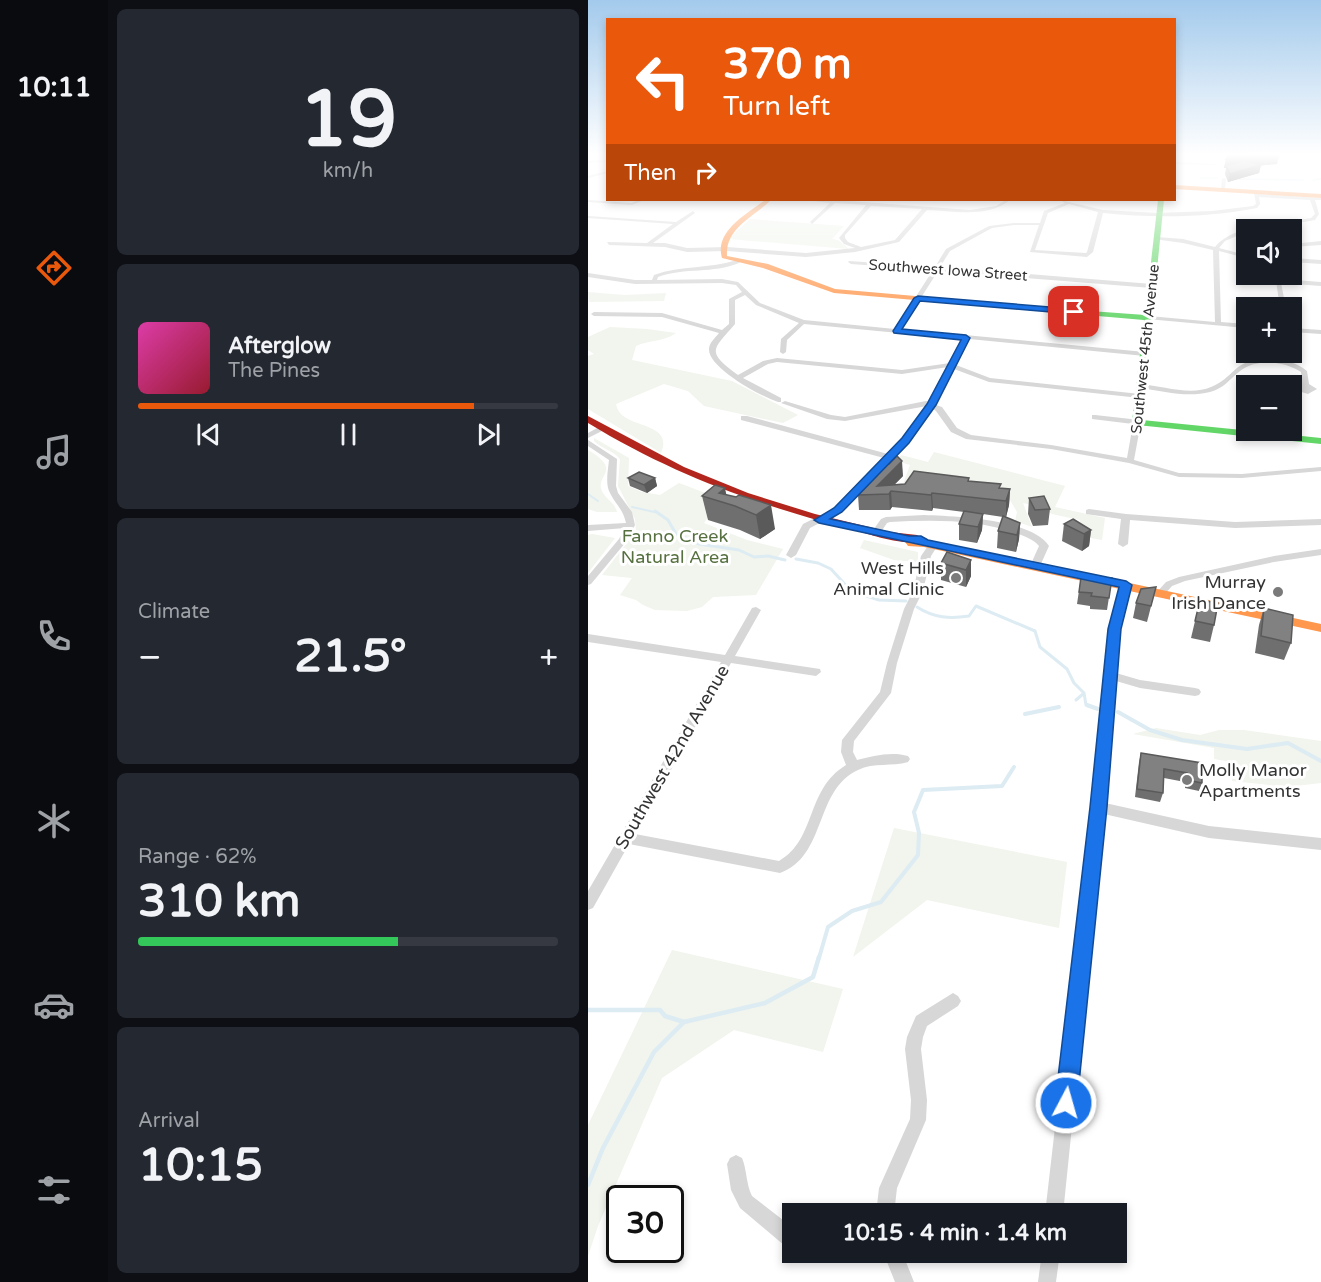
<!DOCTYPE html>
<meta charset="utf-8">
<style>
body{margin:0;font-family:"Varela Round",sans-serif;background:#242831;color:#f1f3f6;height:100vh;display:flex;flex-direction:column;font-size:22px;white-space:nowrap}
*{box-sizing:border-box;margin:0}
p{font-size:20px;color:#9ea1a6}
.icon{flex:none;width:33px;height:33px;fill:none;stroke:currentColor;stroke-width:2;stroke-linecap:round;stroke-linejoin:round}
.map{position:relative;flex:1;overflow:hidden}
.side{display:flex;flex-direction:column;gap:9px;padding:9px;background:#0d0f14;width:480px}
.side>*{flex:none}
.hud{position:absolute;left:18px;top:18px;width:570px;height:183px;border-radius:0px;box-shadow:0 3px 9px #0003;background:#ea580c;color:#fff;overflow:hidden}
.tools{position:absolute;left:648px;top:219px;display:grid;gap:12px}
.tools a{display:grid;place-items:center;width:66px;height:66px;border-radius:0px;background:#171b24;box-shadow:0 3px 9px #0003;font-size:30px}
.speed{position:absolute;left:18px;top:1185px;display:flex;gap:12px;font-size:30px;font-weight:700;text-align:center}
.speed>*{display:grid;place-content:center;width:78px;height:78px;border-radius:50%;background:#171b24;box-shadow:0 3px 9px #0003;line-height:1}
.speed .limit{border:3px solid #111;border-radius:9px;background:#fff;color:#111}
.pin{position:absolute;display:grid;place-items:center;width:51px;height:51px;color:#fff;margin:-26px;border-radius:12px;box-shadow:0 3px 9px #0006}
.me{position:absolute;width:66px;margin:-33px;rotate:6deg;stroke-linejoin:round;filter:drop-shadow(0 0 4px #0008)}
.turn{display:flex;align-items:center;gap:21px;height:126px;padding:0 18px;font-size:27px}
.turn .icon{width:78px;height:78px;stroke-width:2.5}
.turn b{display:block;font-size:42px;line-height:51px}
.then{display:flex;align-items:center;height:57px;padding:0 18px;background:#0003;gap:12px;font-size:22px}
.big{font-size:45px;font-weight:800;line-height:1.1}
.side .widget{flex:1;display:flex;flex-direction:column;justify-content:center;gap:9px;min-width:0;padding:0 21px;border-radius:9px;background:#242831}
.side .dial{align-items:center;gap:0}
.dial b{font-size:78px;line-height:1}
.song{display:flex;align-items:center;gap:18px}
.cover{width:72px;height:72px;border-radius:9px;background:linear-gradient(135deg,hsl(320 70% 55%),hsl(350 70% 35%))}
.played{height:6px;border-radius:3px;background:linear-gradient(90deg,#ea580c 80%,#363941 80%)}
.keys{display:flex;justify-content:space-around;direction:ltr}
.heat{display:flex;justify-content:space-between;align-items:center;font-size:33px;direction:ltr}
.charge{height:9px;border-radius:4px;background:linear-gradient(90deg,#34c759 62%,#363941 0)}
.trip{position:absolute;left:194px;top:1203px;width:345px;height:60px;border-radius:0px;background:#171b24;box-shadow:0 3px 9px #0003;font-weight:800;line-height:60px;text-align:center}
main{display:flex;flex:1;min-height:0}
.tabs{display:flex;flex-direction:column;width:108px;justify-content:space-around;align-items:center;background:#090b0e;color:#9ea1a6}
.tabs .icon{width:42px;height:42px}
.tabs .current{color:#ea580c}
.tabs b{font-size:27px;color:#f1f3f6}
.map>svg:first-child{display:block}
</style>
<main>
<nav class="tabs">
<b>10:11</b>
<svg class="icon current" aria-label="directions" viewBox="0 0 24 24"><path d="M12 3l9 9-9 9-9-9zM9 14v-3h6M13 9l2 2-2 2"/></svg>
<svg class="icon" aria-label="music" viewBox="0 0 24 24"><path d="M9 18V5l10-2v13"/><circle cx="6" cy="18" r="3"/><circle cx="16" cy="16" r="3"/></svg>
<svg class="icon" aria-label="phone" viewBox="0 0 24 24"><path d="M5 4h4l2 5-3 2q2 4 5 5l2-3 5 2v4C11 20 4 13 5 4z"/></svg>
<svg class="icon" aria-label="climate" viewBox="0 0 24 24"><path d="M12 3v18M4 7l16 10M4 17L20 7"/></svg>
<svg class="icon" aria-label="car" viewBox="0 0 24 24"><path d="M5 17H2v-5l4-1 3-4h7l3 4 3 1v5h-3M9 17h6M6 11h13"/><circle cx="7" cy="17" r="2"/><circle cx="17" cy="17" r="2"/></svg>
<svg class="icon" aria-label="filters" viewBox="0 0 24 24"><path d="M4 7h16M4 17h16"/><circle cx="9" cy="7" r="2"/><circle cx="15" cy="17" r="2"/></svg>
</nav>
<section class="side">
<div class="widget dial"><b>19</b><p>km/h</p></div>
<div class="widget">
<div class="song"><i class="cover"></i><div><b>Afterglow</b><p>The Pines</p></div></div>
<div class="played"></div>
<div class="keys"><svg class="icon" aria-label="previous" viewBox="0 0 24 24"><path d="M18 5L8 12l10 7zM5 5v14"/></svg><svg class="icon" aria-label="pause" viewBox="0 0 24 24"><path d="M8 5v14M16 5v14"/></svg><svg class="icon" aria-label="next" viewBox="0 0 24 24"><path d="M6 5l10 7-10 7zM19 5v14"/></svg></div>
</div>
<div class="widget"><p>Climate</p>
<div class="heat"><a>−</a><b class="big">21.5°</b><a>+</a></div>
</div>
<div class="widget"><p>Range · 62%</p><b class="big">310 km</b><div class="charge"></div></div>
<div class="widget"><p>Arrival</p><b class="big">10:15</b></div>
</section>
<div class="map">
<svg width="733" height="1282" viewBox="0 0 733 1282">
<rect width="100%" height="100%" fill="#fff"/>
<g fill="#f1f5ed">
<path d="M162,219L256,226L244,239L250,240L261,249L140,239Z"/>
<path d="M0,292L37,295L78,293L76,301L1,302Z"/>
<path d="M22,327L59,329L88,333C75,342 61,340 48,346L44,360L144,381L210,415L195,423L116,406L100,391L76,384L28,404C32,431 87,419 73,453L0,409V356L6,354L0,350V337Z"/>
<path d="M6,438L41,458L40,486L54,492L72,495L91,483L133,499L116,523L159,540L195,549L168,595L125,597L114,607L99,611L67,610L55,605L48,600L32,595L44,578L14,575L48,531L47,519L30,486L32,459C25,450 14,449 6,441Z"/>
<path d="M0,450C37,472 4,475 15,493C19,500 27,503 29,512H9L0,509Z"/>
<path d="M346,452L477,486L467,507L517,518L514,540L486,535L493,530L492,520L464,514L453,507L435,503L444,527L427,521L429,512L422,500L395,497L385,492L315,484L322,465L309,461L313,455L340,462Z"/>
<path d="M4,534L27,538L0,573V535Z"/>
<path d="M276,540L330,552V562L306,560L272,548Z"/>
<path d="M568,728L612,735L631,730H656L733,741V783L699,787L644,781V762L626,759V748L545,734Z"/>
<path d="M306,828L479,862L471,928L339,900L265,957Z"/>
<path d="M84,950L255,989L235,1052L146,1030L74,1078L10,1226L0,1256V1125Z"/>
</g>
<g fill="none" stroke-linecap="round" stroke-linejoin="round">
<g stroke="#ddebf3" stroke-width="1.5">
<path d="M612,178H629"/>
<path d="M646,179L716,180"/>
<path d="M725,180L733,179"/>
</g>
<g stroke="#ddebf3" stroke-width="2">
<path d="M0,494L10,501"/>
<path d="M44,507L71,513"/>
</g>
<g stroke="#ddebf3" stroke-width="3">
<path d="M67,511L80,520L88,534L111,544L151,550L166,557L180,556L197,560"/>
<path d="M208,559L230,563L243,569L263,591L291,600L318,601"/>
<path d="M329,607C346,618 362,619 381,616L388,606L447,631L452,647L479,669L486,683L496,693L498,705L504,707"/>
<path d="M488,700L495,694"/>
</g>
<g stroke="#ddebf3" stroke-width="4">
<path d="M499,705L510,709"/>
<path d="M530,712L562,730L594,740L659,749L700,743L733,761"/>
<path d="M437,714L471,707"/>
<path d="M231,958L240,927L264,911L293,902L330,855L331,833L326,812L335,790L414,786L426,767"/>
</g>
<g stroke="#ddebf3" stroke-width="4.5">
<path d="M0,1010H72L77,1016L96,1022L177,1003L225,977L231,957"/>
<path d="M0,1185L15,1148L66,1052L96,1022"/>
</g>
<g fill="#d7d7d7" fill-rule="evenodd">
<path d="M20,160V162L0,163V161Z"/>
<path d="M586,162L627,164L629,165L586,164Z"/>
<path d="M20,171V173L0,178V176Z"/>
<path d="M636,178L638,179L637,189L635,190L633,189L634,179Z"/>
<path d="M668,191L671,194L733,198V200H727L731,214L727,220L672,230H658V232L637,241L631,248L658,255V258L631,251L633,322L658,324V328L559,319L558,318L561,316L627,322L625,250L595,243L566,239L569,237L595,239L627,247C645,224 695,223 723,218L727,214L722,200L671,197L672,204L669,208C618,218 566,218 515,213L505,252L499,257L442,252L451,225H426L404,228L362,251L352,267L564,284L567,286L564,288L350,271L313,329L557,352L560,354L557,356L381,339L368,365L402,378L552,394L556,396L552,398L401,382L366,369L348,405L354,407L369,428L383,435L463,445L539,458L545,424L504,419V415H507L552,420L553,422L546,460L591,473L654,474L733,467V471L654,478L591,477L541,463L463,449L378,439L363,432L348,411L345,409L321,442L253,512L222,528L208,555L203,558L198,555L215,524L247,508L296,458L153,420V416H159L300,454L315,438L339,406L257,421L239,419L193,403L197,401L243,415L257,417L338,401L342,402L360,367L314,374L189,362L180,364L155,378L193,398V402H190C174,397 120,368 121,349C121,343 127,338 131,333L74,317L6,316L3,314L6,312L74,313L134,330L141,324V299L154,292L148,285L134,283L47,284L0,277V273L47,280H64L66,275C93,265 122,269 149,260L152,262L151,263C125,274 97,267 70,277L69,280L134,279L150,282L172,303L216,320L307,329L345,270L263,264L260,262L261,261L347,267L358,249L401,226L426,223H452L456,211L477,203L472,200L515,210L569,213L624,211L665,206L668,204L666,192ZM481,204L510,212L499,252L498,253L447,250L460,213ZM157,295L168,305L211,323L193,339L192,352L195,354L198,352L199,340L216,324L374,339L362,363L314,370L189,358L175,361L150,375C116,351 126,349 147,324V300Z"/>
<path d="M0,200L43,203L51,200H56L44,205L0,202Z"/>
<path d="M218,200H247L382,210L408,206L418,200H422C400,218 366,211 339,210L311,242L267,252L218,257L139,251L99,252L77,247L21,245L19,242L59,243L85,224L0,218V216L88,222L105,211L107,213L65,243H77L99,248L139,247L218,253L267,248L256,244L251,238L278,205L247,203L224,224L222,222L242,203ZM283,206L334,209L307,240L273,247L260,242L257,238V235Z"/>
<path d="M733,241V245L704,247V244Z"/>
<path d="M704,258L733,260V264L704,262Z"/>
<path d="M687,274H691L693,279L733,282V286L693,283L698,308H692Z"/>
<path d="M704,328L733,330V334L704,332Z"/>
<path d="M675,358C691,359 707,361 719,371L721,384L729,389L720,394L707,390L706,388L709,383H714L713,372C696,361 668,358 652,371C642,379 635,389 622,392C599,398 575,391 553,388L549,386L553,384C574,386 603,396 623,387C646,378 644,362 675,358Z"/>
<path d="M11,427L18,429L0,438V433Z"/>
<path d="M0,440L29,459L28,486L30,493L44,512L47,525L38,542L3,584L0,585V576L31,539L37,528L0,531V525L38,523C35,509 28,505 22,493C17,484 20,470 21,460L0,446Z"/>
<path d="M501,509L538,514L647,522L733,519V525L647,528L542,520L540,544L535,547L530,544L533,519L498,514V510Z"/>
<path d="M336,515C365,516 444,519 461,546L452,566L447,569L442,566L451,546C445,539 436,536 427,533C387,519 344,520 302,522L299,523L291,535H285L283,533L293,519L298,517Z"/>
<path d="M345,542L350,545L343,556L335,591L326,609L309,663L303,693L266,741L265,752L269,760C284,756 304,751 320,756L322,759L320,762C304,767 286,762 270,770C226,790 239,856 192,873L41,844L5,908L0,910V891L133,662L0,642V634L137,655L164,608L168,607L173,610L147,656L232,669L233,672L228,676L143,663L47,834L191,861C229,839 217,790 258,765L253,752L254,740L292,692L299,663L316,609L325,591L333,556L342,543Z"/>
<path d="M733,549V555L686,562L597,581L584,586L577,594L574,595L569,592L578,582L591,577L686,556Z"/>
<path d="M538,581L543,584L532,629L528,673L552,680L607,688L611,689L613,692L611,695L607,696L552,688L528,681L517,803L621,826L733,838V850L621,838L516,814L475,1214H457L504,807L522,629L533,584Z"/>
<path d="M365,993L370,996L373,1001L370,1006L339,1026L335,1037L333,1049L339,1100L338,1120L309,1188L306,1214H288L291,1188L322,1119L323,1100L317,1049L319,1037L328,1016Z"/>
<path d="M148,1155L154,1158C159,1170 158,1184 164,1196L204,1227V1248L197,1246L152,1208L143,1190L139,1164L142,1158Z"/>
<path d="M295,1252H314L326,1282H307Z"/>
<path d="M454,1252H472L468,1282H450Z"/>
</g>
<path fill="#63d668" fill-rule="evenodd" d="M570,200H576L554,420L733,438V444L549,425L544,422L556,320L475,313L471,311L475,309L557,315Z"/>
<g fill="#ff974d" fill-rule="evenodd">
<path d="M586,185L733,194V198L586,189Z"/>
<path d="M177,200H183C166,217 137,228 139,256L180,264L247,289L475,309L479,311L475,313L246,293L175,268L134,258C126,231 159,214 177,200Z"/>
<path d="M321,535L327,539H336L733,624V632L336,547L320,546L315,539Z"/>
</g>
<path fill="#b3261e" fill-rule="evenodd" d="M0,416L96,467L160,493L227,514L302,532L329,535L335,539C324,548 286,536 273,532C173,506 89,477 0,423Z"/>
</g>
<g fill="#6f6f6f">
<path d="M691,155L689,164L673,165L671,173L640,182L637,174L638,168H636L638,159Z"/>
<path d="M315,476L306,485L381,481L412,488L422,489L421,505L418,517L432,523L431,539L428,552L409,548L410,531L415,517L395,514L394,530L389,543L371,540V524L376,512L345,508L344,511L304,507L302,510H271L270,495L278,486Z"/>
<path d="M40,478H67L69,486L59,493L42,486Z"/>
<path d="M138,495L148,497L187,529L172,539L152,530L120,520L114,496Z"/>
<path d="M441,498L462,509L460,525L445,526L440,514Z"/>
<path d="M476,524L503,530L501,546L494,551L474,541Z"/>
<path d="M383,560V576L378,587L353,580V563Z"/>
<path d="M493,577L524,578L519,610L502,609V606L489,604Z"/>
<path d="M568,587L559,622L545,618L548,603Z"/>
<path d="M612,600L626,625L622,642L603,638Z"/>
<path d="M676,608L703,643L696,660L667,653L671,625Z"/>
<path d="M553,753L614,763V783L611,791L597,788V782L576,778L575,793L572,802L547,797L551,762Z"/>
</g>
<g fill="#5a5a5a">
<path d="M691,155L689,164L639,168L638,166V168H636L638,159Z"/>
<path d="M673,165L671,173L640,182L642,174Z"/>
<path d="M314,461L315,476L297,494L289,486Z"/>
<path d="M67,478L69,486L59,493L56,485Z"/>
<path d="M137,488L140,503L131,493Z"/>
<path d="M422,489L421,505L418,517V501Z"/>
<path d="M303,491L304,507L302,510L301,494Z"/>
<path d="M344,493L345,508L344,511L343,495Z"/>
<path d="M183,505L187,529L172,539L168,515Z"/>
<path d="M395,514L394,530L389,543L390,527Z"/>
<path d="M432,523L431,539L428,552L429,535Z"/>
<path d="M503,530L501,546L494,551L496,534Z"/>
<path d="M383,560V576L378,587V570Z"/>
</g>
<g fill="#818181" stroke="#5a5a5a" stroke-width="1.5">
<path d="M641,155H686L638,159Z"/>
<path d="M657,161L673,165L642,174L638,166Z"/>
<path d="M309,456L314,461L289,486L317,484L326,471L381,478L380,481L413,484L411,488L422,489L418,501L344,493L343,495L303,491L301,494L270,495L273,487L278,486L299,463L301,464Z"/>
<path d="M51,472L67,478L56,485L40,478Z"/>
<path d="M127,485L137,488L131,493L148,497L151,495L183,505L168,515L147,506L114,496Z"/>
<path d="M456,496L462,509L447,510L441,498Z"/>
<path d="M376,511L395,514L390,527L371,524Z"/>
<path d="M415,516L432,523L429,535L410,531Z"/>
<path d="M485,519L503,530L496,534L476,524Z"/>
<path d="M359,552L383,560L378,570L353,563Z"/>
<path d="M493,577L524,578L521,598L503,596L504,593L491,592Z"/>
<path d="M568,587L563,606L548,603L553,589Z"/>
<path d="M612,600L630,603L626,625L607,621Z"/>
<path d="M676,608L705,615L703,643L673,636Z"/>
<path d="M553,753L614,763V783L599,780V773L576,769L575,793L549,789Z"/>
</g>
<linearGradient id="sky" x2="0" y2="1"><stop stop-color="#a3caec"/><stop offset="0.46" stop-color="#fff"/><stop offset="1" stop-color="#fff" stop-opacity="0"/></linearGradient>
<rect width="733" height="335" fill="url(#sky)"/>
<path fill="#1a73e8" stroke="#114b97" stroke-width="1.5" d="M330,296L486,309L490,312L486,314L332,301L314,329L378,335L382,338L348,405L321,443L254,512L242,519L321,536H333L340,540L538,581L544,585L533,629L519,807L489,1103L485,1111L478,1114L470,1111L467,1103L502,807L520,629L531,587L231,523L226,520L246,508L314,438L339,404L373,340L306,333L305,331L326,298Z"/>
<g fill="#7a7a7a" stroke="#fff" stroke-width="2">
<circle cx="368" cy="578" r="6"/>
<circle cx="690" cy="592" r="6"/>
<circle cx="599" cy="780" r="6"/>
</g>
<g text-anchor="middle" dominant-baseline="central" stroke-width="6" stroke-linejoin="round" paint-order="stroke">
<g font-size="15" fill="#333" stroke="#fff">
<text transform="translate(360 270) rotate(4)">Southwest Iowa Street</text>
<text transform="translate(557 349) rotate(-84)">Southwest 45th Avenue</text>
</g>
<g font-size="18" fill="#56703f" stroke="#fff">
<text x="87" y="536">Fanno Creek<tspan x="87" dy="21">Natural Area</tspan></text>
</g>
<g font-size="18" fill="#333" stroke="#fff" text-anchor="end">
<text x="356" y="568">West Hills<tspan x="356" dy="21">Animal Clinic</tspan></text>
<text x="678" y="582">Murray<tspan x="678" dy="21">Irish Dance</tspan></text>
<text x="611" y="770" text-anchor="start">Molly Manor<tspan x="611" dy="21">Apartments</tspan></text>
</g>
<g font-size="18" fill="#333" stroke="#fff">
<text transform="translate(84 757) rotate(-60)">Southwest 42nd Avenue</text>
</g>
</g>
</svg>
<div class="tools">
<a><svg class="icon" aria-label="sound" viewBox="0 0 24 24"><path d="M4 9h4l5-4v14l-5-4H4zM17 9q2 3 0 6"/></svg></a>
<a>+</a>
<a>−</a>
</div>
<div class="speed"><div class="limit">30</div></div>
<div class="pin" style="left:486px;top:312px;background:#d93025"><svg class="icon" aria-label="arrive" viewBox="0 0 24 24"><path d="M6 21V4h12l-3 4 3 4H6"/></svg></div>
<svg class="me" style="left:478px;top:1103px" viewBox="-20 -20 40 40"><circle r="17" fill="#1a73e8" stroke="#fff" stroke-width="3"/><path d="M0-11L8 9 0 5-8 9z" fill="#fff"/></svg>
<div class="trip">10:15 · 4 min · 1.4 km</div>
<div class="hud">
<div class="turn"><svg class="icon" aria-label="left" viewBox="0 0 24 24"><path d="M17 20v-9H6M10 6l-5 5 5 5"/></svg><div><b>370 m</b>Turn left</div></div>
<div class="then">Then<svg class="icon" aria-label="right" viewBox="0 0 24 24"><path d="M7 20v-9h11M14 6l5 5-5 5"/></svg></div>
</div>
</div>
</main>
